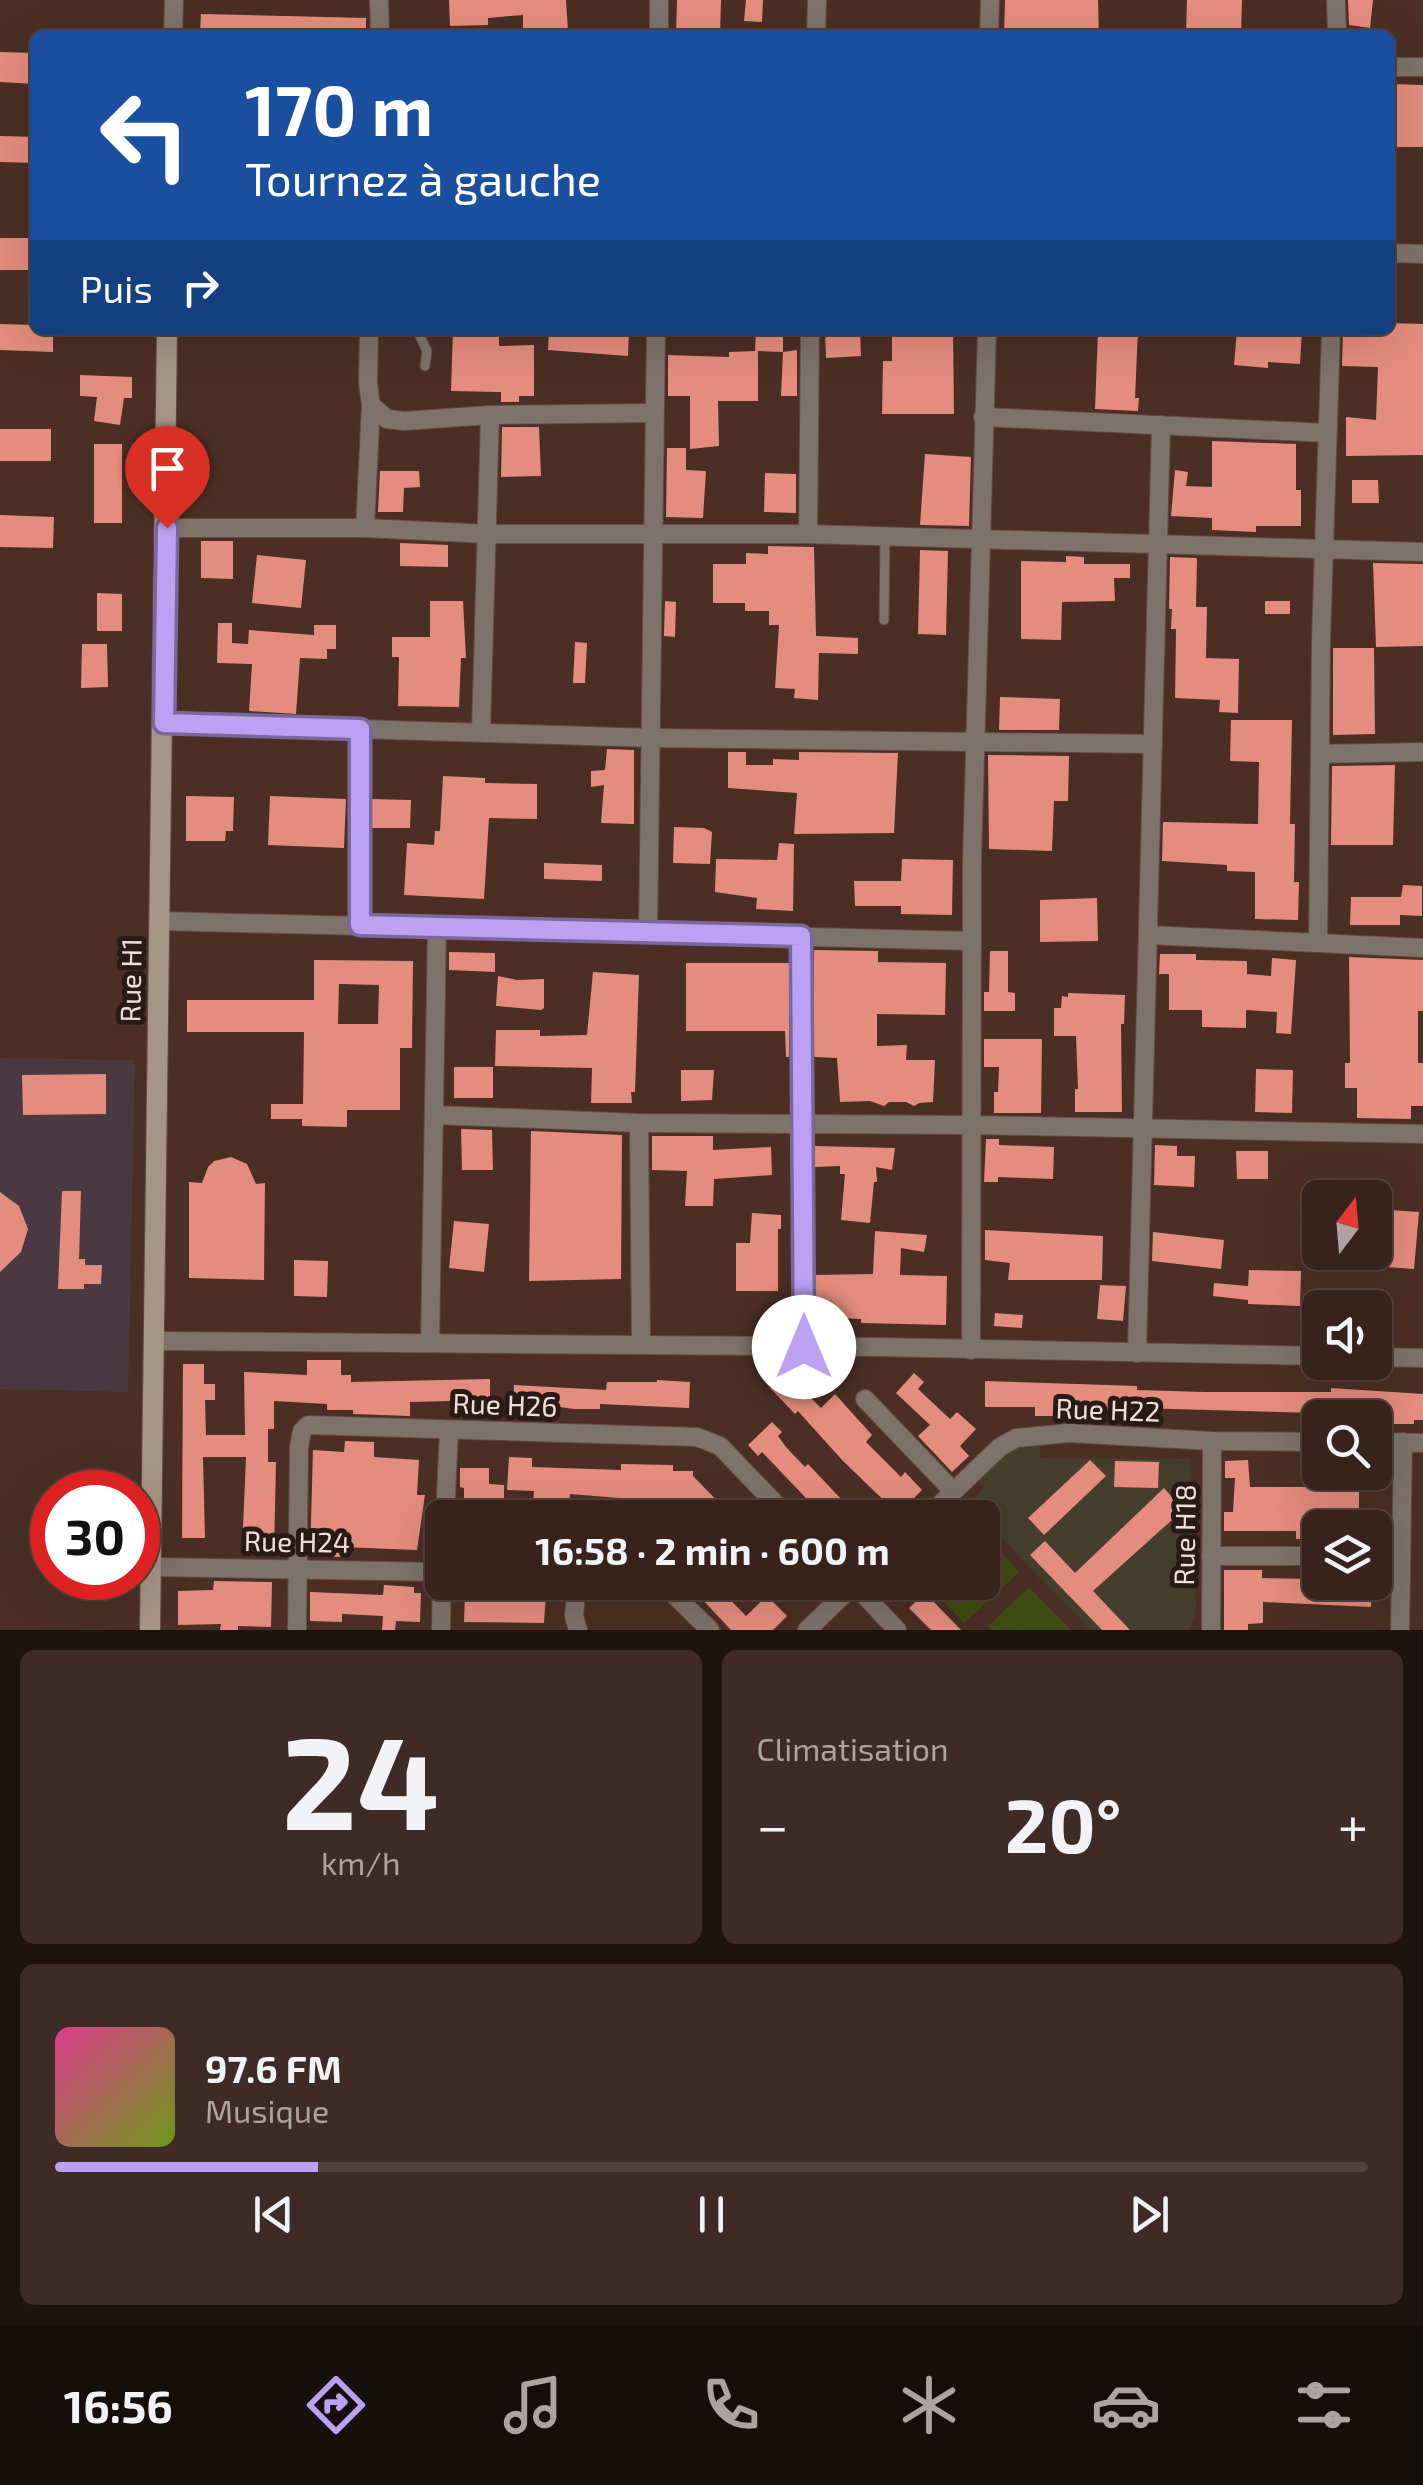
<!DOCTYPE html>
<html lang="fr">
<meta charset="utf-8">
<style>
body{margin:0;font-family:"Exo 2",sans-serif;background:#3f2b25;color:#f1f3f6;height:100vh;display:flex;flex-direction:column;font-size:38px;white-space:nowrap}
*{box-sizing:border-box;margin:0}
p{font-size:32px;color:#aba4a3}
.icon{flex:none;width:55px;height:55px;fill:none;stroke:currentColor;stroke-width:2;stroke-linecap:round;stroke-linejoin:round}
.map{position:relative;height:1630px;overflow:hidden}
.panel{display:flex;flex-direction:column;gap:20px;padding:20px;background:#1f130f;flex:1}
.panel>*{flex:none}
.banner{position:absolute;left:30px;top:30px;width:1365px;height:305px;border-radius:15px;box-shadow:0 10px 40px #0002,0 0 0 2px #52403b;background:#1a4fa0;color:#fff;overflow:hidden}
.needle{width:65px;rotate:16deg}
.buttons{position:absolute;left:1302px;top:1180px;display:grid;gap:20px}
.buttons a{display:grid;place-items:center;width:90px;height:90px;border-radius:15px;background:#38231c;box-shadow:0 10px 40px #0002,0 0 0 2px #52403b;font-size:50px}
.speed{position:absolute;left:30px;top:1470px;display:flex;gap:20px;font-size:50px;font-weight:700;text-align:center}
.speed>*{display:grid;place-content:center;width:130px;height:130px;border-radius:50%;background:#38231c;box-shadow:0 10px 40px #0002,0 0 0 2px #52403b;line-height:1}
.speed .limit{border:15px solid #d22;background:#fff;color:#111}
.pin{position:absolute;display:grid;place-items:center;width:85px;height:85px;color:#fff;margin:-102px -42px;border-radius:50% 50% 50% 0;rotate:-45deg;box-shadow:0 0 10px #0007}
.pin .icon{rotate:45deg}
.me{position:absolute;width:110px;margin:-55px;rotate:0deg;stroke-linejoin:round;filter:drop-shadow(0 0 8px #0008)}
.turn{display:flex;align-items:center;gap:35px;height:210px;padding:0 50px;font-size:45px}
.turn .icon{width:130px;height:130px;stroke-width:2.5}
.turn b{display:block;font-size:70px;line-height:85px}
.then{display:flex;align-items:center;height:95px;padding:0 50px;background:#0003;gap:20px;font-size:38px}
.big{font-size:75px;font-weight:700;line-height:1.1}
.panel .card{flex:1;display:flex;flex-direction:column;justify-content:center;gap:15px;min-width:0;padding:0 35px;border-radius:15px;background:#3f2b25}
.panel .dial{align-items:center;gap:0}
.dial b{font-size:130px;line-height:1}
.song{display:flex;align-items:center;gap:30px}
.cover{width:120px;height:120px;border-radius:15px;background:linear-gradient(135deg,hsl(330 70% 55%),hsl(80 70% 35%))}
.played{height:10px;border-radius:5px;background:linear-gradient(90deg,#bca0f2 20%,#52403b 20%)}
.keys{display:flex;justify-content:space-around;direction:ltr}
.heat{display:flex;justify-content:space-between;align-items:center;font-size:55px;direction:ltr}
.panel .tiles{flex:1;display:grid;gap:20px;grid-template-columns:1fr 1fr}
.card:last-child{grid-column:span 2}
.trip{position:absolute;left:425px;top:1500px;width:575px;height:100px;border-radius:15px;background:#38231c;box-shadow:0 10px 40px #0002,0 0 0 2px #52403b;font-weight:700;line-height:100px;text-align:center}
.tabs{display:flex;height:160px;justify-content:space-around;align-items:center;background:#160e0b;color:#aba4a3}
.tabs .icon{width:70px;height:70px}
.tabs .current{color:#bca0f2}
.tabs b{font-size:45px;color:#f1f3f6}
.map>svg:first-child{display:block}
</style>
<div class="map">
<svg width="1423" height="1630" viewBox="0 0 1423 1630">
<rect width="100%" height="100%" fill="#4b2f25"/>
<path fill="#4b3942" d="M0,1058L135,1060L128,1392L0,1389Z"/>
<path fill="#453e2d" d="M1024,1444H1040V1458L1191,1459L1196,1612L1189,1630H1091L968,1504L984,1487L977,1479L1010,1449Z"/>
<g fill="#404d14">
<path d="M988,1538L1019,1572L964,1623L932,1590L940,1583L982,1582L983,1543Z"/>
<path d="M1029,1587L1071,1630H991L988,1626Z"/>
</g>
<g fill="#e48c7d" fill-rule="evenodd">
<path d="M449,0H566L568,32H523V15L488,18V25L450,26Z"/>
<path d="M677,0H721L720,35H676Z"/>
<path d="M746,0H763L762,22L744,21Z"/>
<path d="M1005,0H1098L1099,35H1004Z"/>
<path d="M1187,0H1242L1241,34H1186Z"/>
<path d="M1348,0H1373L1370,28L1349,25Z"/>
<path d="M201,14L366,18V35H200Z"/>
<path d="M0,52L35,53V84L0,82Z"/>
<path d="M1392,84L1423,85V147H1390Z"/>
<path d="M0,136L35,137V163L0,162Z"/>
<rect x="0" y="238" width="35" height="32"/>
<path d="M1390,323L1423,324V455L1346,456V417L1376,420L1378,367L1342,366L1343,330H1390Z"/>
<path d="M0,324L35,325V330H53V352L0,350Z"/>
<path d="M453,330H499V346L534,345V396H519V402H501V392L451,391Z"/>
<path d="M549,330H629L628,356L548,350Z"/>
<path d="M756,330H783V352L758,351V401H718L719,446L690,449V396H668V355L729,357V352L755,351Z"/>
<path d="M825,330H860L861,356L826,358Z"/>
<path d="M892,330H953L954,414H882L883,361H892Z"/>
<path d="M1098,330H1138L1135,398H1139L1138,411L1095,409Z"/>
<path d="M1237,330H1302L1300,364L1268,362V368L1234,365Z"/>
<path d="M797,350V396H781L783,352Z"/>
<path d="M80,375L132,377V398H124L120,425L94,421L97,397L80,396Z"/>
<path d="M502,427H539L541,476L501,477Z"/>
<rect x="0" y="429" width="51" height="32"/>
<path d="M1212,441L1296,444V490H1301V526H1256V532L1212,530V518L1171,516L1175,470L1188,472L1186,486L1212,487Z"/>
<rect x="94" y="444" width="28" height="79"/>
<path d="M667,448H686V470L706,471L703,518L666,517Z"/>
<path d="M925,454L971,457L969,526L920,525Z"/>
<path d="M380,471H419L420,487L404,488L403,512H378Z"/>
<path d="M765,473L796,474V513L764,512Z"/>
<path d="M1352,480H1378L1379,503H1352Z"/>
<path d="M0,515L54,517L53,548L0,547Z"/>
<path d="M201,541H233V579L201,578Z"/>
<path d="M400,543L448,545V567L400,566Z"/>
<path d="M768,546L814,547L816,636L858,638V654L819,653L818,700L794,698L795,689L775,688L779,625H769V611H745V603H713V564H746V553L768,554Z"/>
<path d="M920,550L948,551L946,635L918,634Z"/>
<path d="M257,555L306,560L301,608L252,603Z"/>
<path d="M1066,556L1084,557V564H1130V578H1114L1115,601L1062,602L1061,640L1021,639V561L1066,562Z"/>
<path d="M1170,557L1197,558L1196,607H1207L1206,658L1239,659L1238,713L1219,712L1220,700L1175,698L1176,629H1171L1172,609H1169Z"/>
<path d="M1373,563L1423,564V646L1376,647Z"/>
<path d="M97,593L122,594V631H97Z"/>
<path d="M430,601H463L466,658H461L459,707L398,706L399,657H392V637H430Z"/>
<path d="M665,601L676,602L675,637L664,636Z"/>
<rect x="1265" y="601" width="25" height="13"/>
<path d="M218,623H232V643L248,644L249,630L314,635V625H336V649H327V659L300,658L296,714L249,711L252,664L217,663Z"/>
<path d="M575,642L587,643L585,683H573Z"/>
<path d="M82,644H107L108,687L81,688Z"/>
<path d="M1333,648H1374L1375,734L1333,735Z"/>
<path d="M1000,697L1060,699L1059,730H999Z"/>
<path d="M1231,720H1292L1290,824H1295L1294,882H1299L1298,920L1255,919V872L1227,871V865L1162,861L1163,822L1258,824L1259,762L1230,761Z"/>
<path d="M607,749L634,750V824L601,823L604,785L591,787V771L605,770Z"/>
<path d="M728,752H746V765H773V759L799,760V752L898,753L894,833L794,834L797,793L728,788Z"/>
<path d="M988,755L1069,756L1068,801H1054L1052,851L989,849Z"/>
<path d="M1395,765L1393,845H1331L1332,766Z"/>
<path d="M443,776L485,778V783L537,784V819L489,818L484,899L404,895L407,843L434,845L435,831H440Z"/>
<path d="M186,796L234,797L233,831H226L225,841H186Z"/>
<path d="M270,796L346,799L344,848L268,845Z"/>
<path d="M372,799L411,800L410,828H372Z"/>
<path d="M674,827L704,828L712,832L710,864L673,863Z"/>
<path d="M779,843L794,844L793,911L756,909L757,898L715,892L716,859L777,860Z"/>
<path d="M902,859L953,860L952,915L901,914V906H855L854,881H901Z"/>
<path d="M544,863L602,865V881L544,879Z"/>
<path d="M1403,885L1422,886V916L1400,915V925H1350L1351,897H1401Z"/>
<path d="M1097,898L1098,941L1040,942V900Z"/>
<path d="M814,950L878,951V962L946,963L945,1015L877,1014V1046L907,1045L906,1060H935L933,1102L919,1103L914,1106L906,1102H889L884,1106L870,1101L840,1102L837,1058L814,1057Z"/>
<path d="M990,951H1008V992L1015,993V1011H984V992H989Z"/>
<path d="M449,952L495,953V972L449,970Z"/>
<path d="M1160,954H1196V960L1247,961V974L1271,976L1272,958L1296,960L1291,1034L1276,1033L1277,1012L1246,1010V1028L1202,1027V1010H1169V974H1159Z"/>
<path d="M1349,957L1423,960V1011H1418V1063H1423V1106H1411V1119L1357,1118V1088H1345V1063H1350Z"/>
<path d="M314,960L413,961L412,1048H400V1110H347V1127L302,1126V1119H271V1104H303L304,1032H187V1000H314ZM339,984L379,985L378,1024H338Z"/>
<path d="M686,963H789V1057H786L785,1031H686Z"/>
<path d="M593,972L639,975L635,1092H631L632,1103H591L592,1068L495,1066L496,1030H540V1036L587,1035Z"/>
<path d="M498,976L517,980L544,979V1008L541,1010L496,1006Z"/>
<path d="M1068,993L1125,995L1124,1024H1121L1122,1112H1075V1089H1078L1076,1036H1054V1008H1061L1062,996L1068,997Z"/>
<path d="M984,1039H1042L1041,1113H994V1092H998L999,1067H984Z"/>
<rect x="454" y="1067" width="39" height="31"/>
<path d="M1256,1069L1293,1070L1292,1113L1255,1112Z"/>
<path d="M681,1070H714L712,1100L681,1101Z"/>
<path d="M106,1074V1114L23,1115L22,1075Z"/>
<path d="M461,1129L492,1130L493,1170H462Z"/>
<path d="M531,1131L622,1135L621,1279L529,1281Z"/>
<path d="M652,1136H713V1150L771,1147L772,1175L714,1179L713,1206H685L687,1171L652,1170Z"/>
<path d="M986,1139H999V1145L1054,1147L1053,1179L998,1177V1182H984Z"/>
<path d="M1155,1145L1177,1146V1156H1195L1194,1187L1154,1185Z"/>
<path d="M815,1146L895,1148L892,1170L876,1167L877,1182H874L870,1223L841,1220L845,1174H840V1166L815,1167Z"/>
<path d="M1236,1151H1268V1179H1237Z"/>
<path d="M231,1157L247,1164L256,1184L265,1183L264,1280L189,1278V1182L202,1183L208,1167L214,1161Z"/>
<path d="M62,1191H81L79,1259H85V1265H102L101,1284H84V1289H58Z"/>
<path d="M0,1192L19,1206L28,1229L21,1252L0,1272Z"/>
<path d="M1375,1209L1419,1212L1414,1269L1319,1262V1252H1375Z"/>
<path d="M752,1213L781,1215V1229H778V1291H736V1243H750Z"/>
<path d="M454,1221L489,1224L484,1272L449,1268Z"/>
<path d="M985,1230L1103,1236L1102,1280H1008L1010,1263L985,1260Z"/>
<path d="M875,1231L927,1235L924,1252L901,1248L900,1275L947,1276L946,1325L861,1323V1319L815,1317V1275L873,1274Z"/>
<path d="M1153,1232L1224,1240L1221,1269L1152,1261Z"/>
<path d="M294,1260L328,1261L327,1297L294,1296Z"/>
<path d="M1249,1270L1301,1271L1300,1306L1248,1304V1300L1213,1296L1214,1283L1248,1286Z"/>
<path d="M1100,1285L1126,1286L1123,1321L1097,1319Z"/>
<path d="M995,1313L1023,1315L1022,1328L994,1326Z"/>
<path d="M307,1360H341V1375H351V1382L490,1379V1400L410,1402V1416L353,1414V1410H327V1404L274,1401V1429H268V1462H276L274,1554L242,1552L246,1457H203L205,1538H182L183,1364H204V1384H215V1400H205L206,1435H245L244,1372L307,1375Z"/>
<path d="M786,1373L821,1408L835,1394L872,1435L866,1442L901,1477L905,1472L922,1490L898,1514L842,1460L798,1411L795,1414L770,1388Z"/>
<path d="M914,1373L924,1382L918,1389L950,1419L957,1412L976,1429L960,1446L969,1456L952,1472L918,1436L930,1425L896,1393Z"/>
<path d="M657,1380L690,1382L689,1408L600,1404V1409H574L539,1404V1408H531V1411L513,1410L514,1385L606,1390L607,1382H657Z"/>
<path d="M985,1381L1137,1386V1390L1205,1392H1331V1388L1423,1394V1420H1414V1424H1389V1415L1136,1408V1411L1086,1410V1416H1035V1407H985Z"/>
<path d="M772,1422L782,1432L778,1436L786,1447L805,1467L808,1464L843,1501L840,1504L853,1518H825L762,1452L758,1456L748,1445Z"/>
<path d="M345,1441L374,1442V1457L419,1460L417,1495H425L417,1550L341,1547L340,1557L310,1556L313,1450L344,1452Z"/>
<path d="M509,1457L532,1458V1467L621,1470V1464L673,1465V1471H693V1476L734,1518H659L643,1500L570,1494L568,1518H532L534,1491L507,1490Z"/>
<path d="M1090,1460L1106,1476L1044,1535L1028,1518Z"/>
<path d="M1248,1460L1250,1487H1330V1472H1367L1366,1485H1359V1509H1366V1528H1319V1534L1310,1533V1539H1296V1531H1224V1512H1233L1235,1478H1225V1461Z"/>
<path d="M1115,1461L1159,1462L1158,1488L1114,1487Z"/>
<path d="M460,1468H489V1484L504,1485V1515L464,1514V1488L460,1487Z"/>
<path d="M1164,1488L1183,1510L1093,1591L1130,1630H1102L1030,1555L1045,1541L1075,1573Z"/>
<path d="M1224,1570H1262V1578L1310,1579V1582H1372L1371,1607L1263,1602V1623L1248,1624V1630H1224Z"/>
<path d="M214,1581L272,1582L271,1627L238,1626V1630H220L221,1624L178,1625V1591L213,1590Z"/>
<path d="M686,1582H713L746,1616L767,1596L787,1616L773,1630H731Z"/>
<path d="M795,1582H833L814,1602Z"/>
<path d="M384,1585L414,1587V1593H421L420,1622L396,1621L395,1630H382L383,1616L342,1614V1622L310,1621V1592L383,1595Z"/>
<path d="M505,1592L546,1595L544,1623L464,1622L465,1594L504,1595Z"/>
<path d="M925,1593L961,1630H931L909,1608Z"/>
</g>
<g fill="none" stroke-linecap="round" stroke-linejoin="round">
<defs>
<g id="lane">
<path d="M417,330L427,351L425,366"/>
<path d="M884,620L885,537"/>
</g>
<g id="street">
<path d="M379,0L380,35"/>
<path d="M659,0V35"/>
<path d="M1336,0L1337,35"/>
<path d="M173,35L174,0"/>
<path d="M816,35L817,0"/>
<path d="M989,35L990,0"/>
<path d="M1390,67H1423"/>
<path d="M1390,253L1423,254"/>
<path d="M369,330L368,383L371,405L387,419L404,421L490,415L654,413"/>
<path d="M983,417L1327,433"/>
<path d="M167,528H365L488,534H808L1423,552"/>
<path d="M365,528L371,405"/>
<path d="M808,534L810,330"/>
<path d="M163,723L652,738L1153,744"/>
<path d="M481,732L490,415"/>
<path d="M1320,754L1423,752"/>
<path d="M159,921L971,941"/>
<path d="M360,925V729"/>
<path d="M648,932L656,330"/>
<path d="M1148,935L1423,948"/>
<path d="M801,936L803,1347"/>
<path d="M1318,943L1321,641L1331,330"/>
<path d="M435,1115L639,1123L973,1125L1423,1134"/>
<path d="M639,1123L641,1345"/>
<path d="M154,1341L878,1347L1320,1356"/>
<path d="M430,1343L437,927"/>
<path d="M971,1350L972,860L987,330"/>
<path d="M1137,1353L1161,425"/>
<path d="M1375,1357L1423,1358"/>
<path d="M865,1399L953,1491"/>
<path d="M1375,1442L1423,1443"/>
<path d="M445,1518L449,1430"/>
<path d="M926,1518L1000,1447L1016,1438L1069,1433L1212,1441L1320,1442"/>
<path d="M1211,1556H1320"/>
<path d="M1375,1556H1401"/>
<path d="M151,1567L442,1572"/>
<path d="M577,1582L574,1616L578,1630"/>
<path d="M661,1582L710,1630"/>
<path d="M852,1582L897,1630"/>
<path d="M297,1630L299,1447L302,1431L308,1425L697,1437L720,1446L789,1518"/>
<path d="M441,1630L442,1559"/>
<path d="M807,1630L857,1582"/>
<path d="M1211,1630L1212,1441"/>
<path d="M1400,1630L1403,1442"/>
</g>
<path id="secondary" d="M150,1630L167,330"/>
</defs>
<use href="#lane" stroke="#664b42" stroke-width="11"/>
<use href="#street" stroke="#664b42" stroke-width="20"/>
<use href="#secondary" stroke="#664b42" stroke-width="22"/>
<use href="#lane" stroke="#7e736a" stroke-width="9"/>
<use href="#street" stroke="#7e736a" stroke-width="18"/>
<use href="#secondary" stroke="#a69485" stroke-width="20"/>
</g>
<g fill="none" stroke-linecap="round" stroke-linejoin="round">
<defs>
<path id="route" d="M167,528L164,723L360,729V925L801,936L804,1347"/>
</defs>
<use href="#route" stroke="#7a689d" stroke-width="25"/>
<use href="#route" stroke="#bca0f2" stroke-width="18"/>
</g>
<g text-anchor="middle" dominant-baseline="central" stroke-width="10" stroke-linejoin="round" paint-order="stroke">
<g font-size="28" fill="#f1ded8" stroke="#281b16">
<text transform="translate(130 980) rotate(-89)">Rue H1</text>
<text transform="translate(505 1404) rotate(2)">Rue H26</text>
<text transform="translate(1108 1409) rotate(2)">Rue H22</text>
<text transform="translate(1184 1535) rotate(-89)">Rue H18</text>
<text transform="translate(297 1541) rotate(1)">Rue H24</text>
</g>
</g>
</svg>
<div class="buttons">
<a><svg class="needle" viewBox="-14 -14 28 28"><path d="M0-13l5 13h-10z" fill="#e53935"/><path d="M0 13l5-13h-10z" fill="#aba4a3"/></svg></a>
<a><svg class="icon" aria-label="sound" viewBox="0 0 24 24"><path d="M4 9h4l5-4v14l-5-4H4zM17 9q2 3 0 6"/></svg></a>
<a><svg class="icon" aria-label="search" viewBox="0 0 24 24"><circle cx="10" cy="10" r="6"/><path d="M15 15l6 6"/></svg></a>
<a><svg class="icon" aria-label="layers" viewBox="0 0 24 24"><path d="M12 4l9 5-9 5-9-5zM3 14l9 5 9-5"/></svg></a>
</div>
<div class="speed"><div class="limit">30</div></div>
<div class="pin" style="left:167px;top:528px;background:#d93025"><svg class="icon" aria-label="arrive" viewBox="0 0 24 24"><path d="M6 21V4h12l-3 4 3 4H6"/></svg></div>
<svg class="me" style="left:804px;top:1347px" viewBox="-20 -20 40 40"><circle r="19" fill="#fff"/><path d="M0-13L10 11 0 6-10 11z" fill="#bca0f2"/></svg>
<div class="trip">16:58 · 2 min · 600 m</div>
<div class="banner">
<div class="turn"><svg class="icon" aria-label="left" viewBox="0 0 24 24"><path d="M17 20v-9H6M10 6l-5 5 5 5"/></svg><div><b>170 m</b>Tournez à gauche</div></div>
<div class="then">Puis<svg class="icon" aria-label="right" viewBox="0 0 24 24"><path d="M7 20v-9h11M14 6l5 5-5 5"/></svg></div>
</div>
</div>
<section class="panel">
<div class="tiles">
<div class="card dial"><b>24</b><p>km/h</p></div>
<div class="card"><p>Climatisation</p>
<div class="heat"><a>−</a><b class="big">20°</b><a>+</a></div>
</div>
<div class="card">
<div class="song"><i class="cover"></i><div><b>97.6 FM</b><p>Musique</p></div></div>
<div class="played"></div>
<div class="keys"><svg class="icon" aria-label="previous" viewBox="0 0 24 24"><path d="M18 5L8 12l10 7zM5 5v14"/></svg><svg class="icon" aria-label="pause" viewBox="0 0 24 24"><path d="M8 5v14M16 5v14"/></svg><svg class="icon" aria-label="next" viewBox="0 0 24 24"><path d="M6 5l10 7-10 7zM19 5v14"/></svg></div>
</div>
</div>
</section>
<nav class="tabs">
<b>16:56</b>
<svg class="icon current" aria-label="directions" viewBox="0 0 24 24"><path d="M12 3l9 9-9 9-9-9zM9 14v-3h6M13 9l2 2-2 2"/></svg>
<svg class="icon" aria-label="music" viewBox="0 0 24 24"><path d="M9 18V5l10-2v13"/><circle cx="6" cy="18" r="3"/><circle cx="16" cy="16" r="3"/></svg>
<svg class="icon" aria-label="phone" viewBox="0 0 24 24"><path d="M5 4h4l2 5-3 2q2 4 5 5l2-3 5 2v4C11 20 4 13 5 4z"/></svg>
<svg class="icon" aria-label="climate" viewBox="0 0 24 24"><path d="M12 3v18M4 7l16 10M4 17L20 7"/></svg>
<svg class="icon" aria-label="car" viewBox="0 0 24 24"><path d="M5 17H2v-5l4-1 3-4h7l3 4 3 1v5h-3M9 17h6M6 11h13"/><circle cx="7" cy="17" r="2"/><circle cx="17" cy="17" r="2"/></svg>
<svg class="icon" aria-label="filters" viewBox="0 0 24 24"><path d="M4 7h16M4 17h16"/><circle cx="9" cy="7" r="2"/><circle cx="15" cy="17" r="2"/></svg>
</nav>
